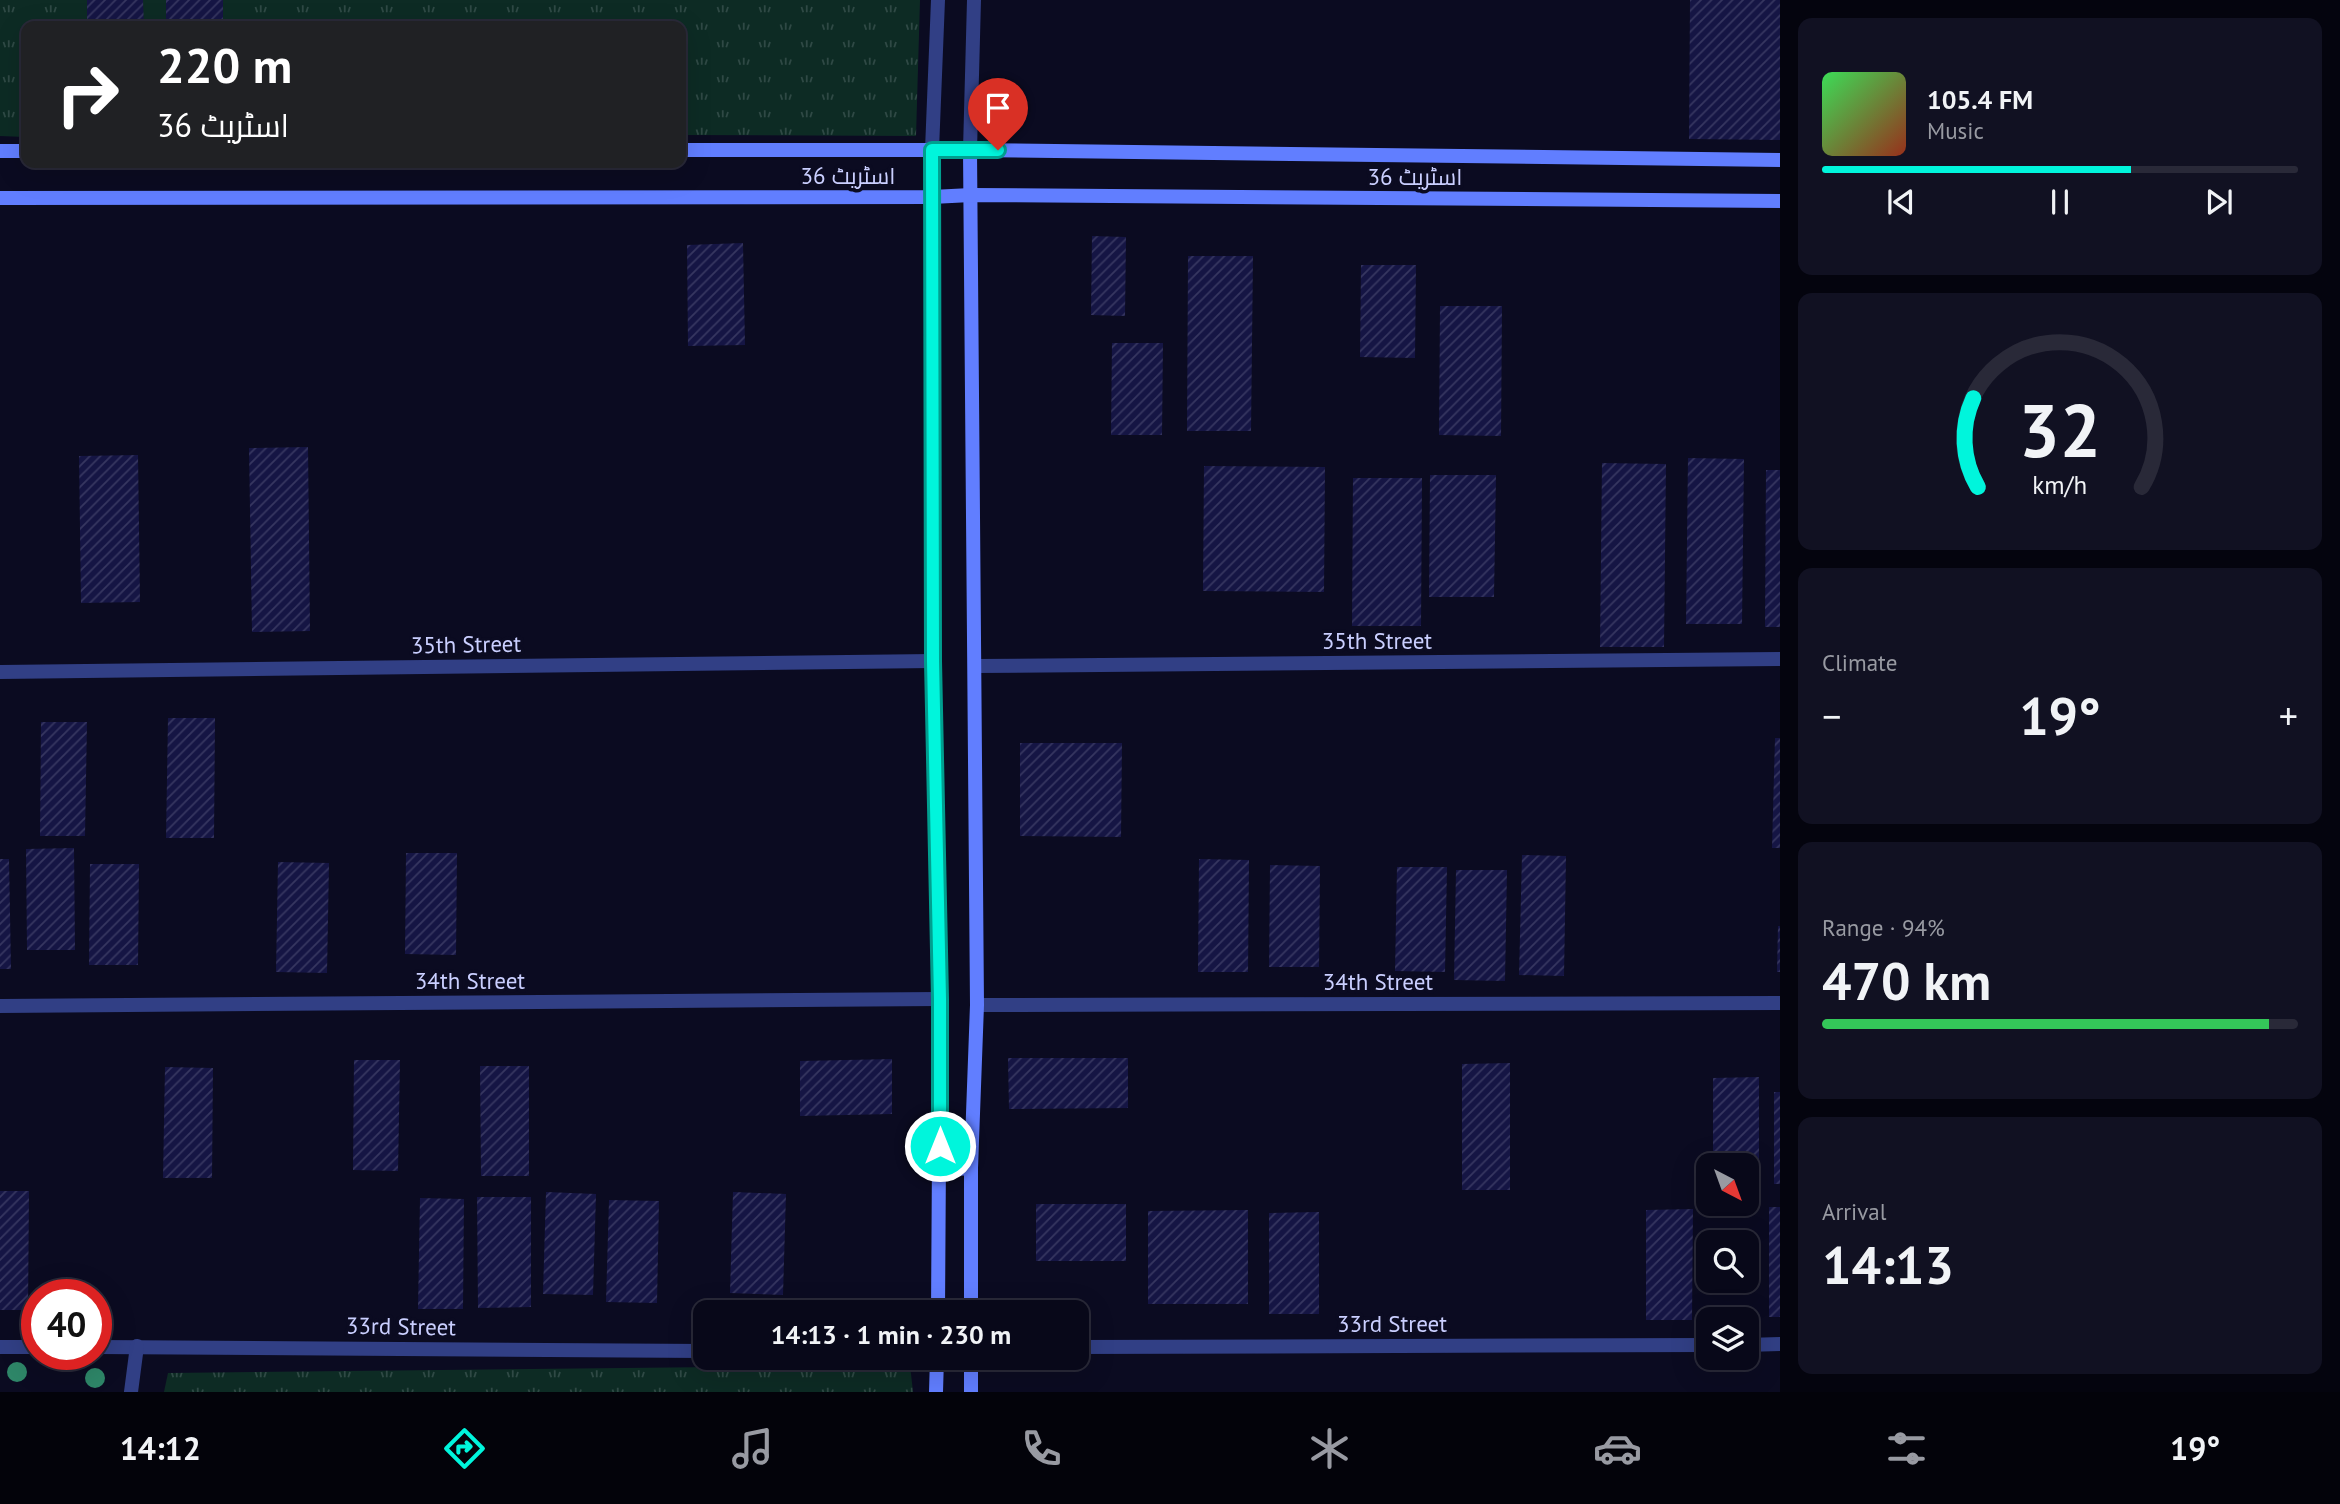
<!DOCTYPE html>
<meta charset="utf-8">
<style>
body{margin:0;font-family:"PT Sans",Cairo,sans-serif;background:#112;color:#f1f3f6;height:100vh;display:flex;flex-direction:column;font-size:26px;white-space:nowrap}
*{box-sizing:border-box;margin:0}
p{font-size:23px;color:#989aa2}
.icon{flex:none;width:38px;height:38px;fill:none;stroke:currentColor;stroke-width:2;stroke-linecap:round;stroke-linejoin:round}
.map{position:relative;flex:1;overflow:hidden}
.drawer{display:flex;flex-direction:column;gap:18px;padding:18px;background:#04040e;width:560px}
.drawer>*{flex:none}
.banner{position:absolute;left:21px;top:21px;width:665px;height:147px;border-radius:14px;box-shadow:0 7px 28px #0002,0 0 0 2px #292938;background:#202124;color:#fff;overflow:hidden}
.needle{width:46px;rotate:139deg}
.buttons{position:absolute;left:1696px;top:1153px;display:grid;gap:14px}
.buttons a{display:grid;place-items:center;width:63px;height:63px;border-radius:14px;background:#080819;box-shadow:0 7px 28px #0002,0 0 0 2px #292938;font-size:35px}
.speed{position:absolute;left:21px;top:1279px;display:flex;gap:14px;font-size:35px;font-weight:700;text-align:center}
.speed>*{display:grid;place-content:center;width:91px;height:91px;border-radius:50%;background:#080819;box-shadow:0 7px 28px #0002,0 0 0 2px #292938;line-height:1}
.speed .limit{border:10px solid #d22;background:#fff;color:#111}
.pin{position:absolute;display:grid;place-items:center;width:60px;height:60px;color:#fff;margin:-72px -30px;border-radius:50% 50% 50% 0;rotate:-45deg;box-shadow:0 0 7px #0007}
.pin .icon{rotate:45deg}
.me{position:absolute;width:77px;margin:-38px;rotate:0deg;stroke-linejoin:round;filter:drop-shadow(0 0 5px #0008)}
.turn{display:flex;align-items:center;gap:24px;height:147px;padding:0 21px;font-size:32px}
.turn .icon{width:91px;height:91px;stroke-width:2.5}
.turn b{display:block;font-size:49px;line-height:60px}
.big{font-size:52px;font-weight:600;line-height:1.1}
.drawer .tile{flex:1;display:flex;flex-direction:column;justify-content:center;gap:10px;min-width:0;padding:0 24px;border-radius:14px;background:#112}
.drawer .dial{align-items:center;gap:0}
.dial svg{height:182px;overflow:visible;fill:none;stroke:#292938;stroke-width:7;stroke-linecap:round;text-anchor:middle}
.dial text{fill:#f1f3f6;stroke:none}
.song{display:flex;align-items:center;gap:21px}
.cover{width:84px;height:84px;border-radius:10px;background:linear-gradient(135deg,hsl(130 70% 55%),hsl(10 70% 35%))}
.played{height:7px;border-radius:4px;background:linear-gradient(90deg,#00f5dc 65%,#292938 65%)}
.keys{display:flex;justify-content:space-around;direction:ltr}
.heat{display:flex;justify-content:space-between;align-items:center;font-size:38px;direction:ltr}
.charge{height:10px;border-radius:5px;background:linear-gradient(90deg,#34c759 94%,#292938 0)}
.trip{position:absolute;left:693px;top:1300px;width:396px;height:70px;border-radius:14px;background:#080819;box-shadow:0 7px 28px #0002,0 0 0 2px #292938;font-weight:600;line-height:70px;text-align:center}
.tab-bar{display:flex;height:112px;justify-content:space-around;align-items:center;background:#03030a;color:#989aa2}
.tab-bar .icon{width:49px;height:49px}
.tab-bar .selected{color:#00f5dc}
.tab-bar b{font-size:32px;color:#f1f3f6}
main{display:flex;flex:1;min-height:0}
.map>svg:first-child{display:block}
</style>
<main>
<div class="map">
<svg width="1780" height="1392" viewBox="0 0 1780 1392">
<defs>
<pattern id="grass-tufts" width="24" height="20" patternUnits="userSpaceOnUse" patternTransform="scale(1.75)"><rect width="24" height="20" fill="#0d2b24"/><path d="M3 7l-1-3M5 7V3M7 7l1-3M15 17l-1-3M17 17v-4M19 17l1-3" fill="none" stroke="#2f4945"/></pattern>
<pattern id="building-hatch" width="6" height="6" patternUnits="userSpaceOnUse" patternTransform="scale(1.75)"><rect width="6" height="6" fill="#151544"/><path d="M-1 1l2-2M0 6l6-6M5 7l2-2" fill="none" stroke="#363660"/></pattern>
</defs>
<rect width="100%" height="100%" fill="#0b0b21"/>
<g fill="url(#grass-tufts)">
<path d="M0,0H62V26H26V137L0,136Z"/>
<path d="M237,0H920L916,136L681,135V26H237Z"/>
<path d="M910,1365L913,1392H164L168,1373Z"/>
</g>
<rect fill="#0d2b24" x="62" y="0" width="175" height="26"/>
<g fill="url(#building-hatch)">
<path d="M87,0H143L144,26H87Z"/>
<rect x="166" y="0" width="57" height="26"/>
<path d="M1690,0H1780V140L1689,139Z"/>
<path d="M1092,236L1126,237L1125,316L1091,315Z"/>
<path d="M743,243L745,345L688,346L687,245Z"/>
<path d="M1188,256H1253L1251,431H1187Z"/>
<path d="M1361,265H1416L1415,358L1360,357Z"/>
<path d="M1440,306H1502L1501,436L1439,435Z"/>
<path d="M1112,343H1163L1162,435H1111Z"/>
<path d="M308,447L310,631L252,632L249,448Z"/>
<path d="M138,455L140,602L81,603L79,456Z"/>
<path d="M1688,458L1744,459L1742,624H1686Z"/>
<path d="M1602,463L1666,464L1664,647H1600Z"/>
<path d="M1204,466L1325,467L1324,592L1203,591Z"/>
<path d="M1766,470H1780V627H1765Z"/>
<path d="M1430,475H1496L1494,597H1429Z"/>
<path d="M1353,478H1422L1421,626H1352Z"/>
<path d="M168,718H215L214,838H166Z"/>
<path d="M41,722H87L85,836H40Z"/>
<path d="M1775,738H1780V848H1772Z"/>
<path d="M1020,743H1122L1121,837L1020,836Z"/>
<path d="M74,848L75,950H27L26,849Z"/>
<path d="M406,853H457L456,955L405,954Z"/>
<path d="M1522,855L1566,856L1564,976L1519,975Z"/>
<path d="M0,859H9L11,969H0Z"/>
<path d="M1199,859L1249,860L1248,972H1198Z"/>
<path d="M278,862L329,863L327,973L276,972Z"/>
<path d="M90,864H139L138,965H89Z"/>
<path d="M1270,865L1320,866L1319,967H1269Z"/>
<path d="M1397,867H1447L1445,972L1395,971Z"/>
<path d="M1456,870H1507L1505,981L1454,980Z"/>
<path d="M1778,926H1780V972H1777Z"/>
<path d="M1008,1058H1128V1108L1009,1109Z"/>
<path d="M892,1059V1114L800,1116V1061Z"/>
<path d="M354,1060H400L398,1171L353,1170Z"/>
<path d="M1510,1063V1190H1462V1064Z"/>
<path d="M480,1066H529V1176H481Z"/>
<path d="M165,1067L213,1068L212,1178H163Z"/>
<path d="M1759,1077V1184H1746V1166H1713V1078Z"/>
<rect x="1774" y="1092" width="6" height="92"/>
<path d="M0,1191H29L28,1310H0Z"/>
<path d="M546,1192L596,1194L593,1295L543,1294Z"/>
<path d="M733,1192L786,1194L783,1295L730,1293Z"/>
<path d="M477,1197H531V1307L478,1308Z"/>
<path d="M420,1198L464,1199L463,1309H418Z"/>
<path d="M609,1200L659,1201L657,1303L606,1302Z"/>
<rect x="1036" y="1204" width="90" height="57"/>
<rect x="1769" y="1207" width="11" height="110"/>
<path d="M1693,1209L1692,1320H1646V1210Z"/>
<path d="M1248,1210V1304H1148V1211Z"/>
<path d="M1319,1212V1314H1269V1213Z"/>
</g>
<g fill="none" stroke-linecap="round" stroke-linejoin="round">
<g stroke="#313f85" stroke-width="14">
<path d="M932,150L938,0"/>
<path d="M970,150L974,0"/>
<path d="M975,666L1780,659"/>
<path d="M0,672L933,661"/>
<path d="M977,1005L1780,1003"/>
<path d="M0,1006L940,999"/>
<path d="M1746,1345L1780,1344"/>
<path d="M0,1347H37"/>
<path d="M96,1347L705,1351"/>
<path d="M1076,1347L1708,1345"/>
<path d="M131,1392L137,1346"/>
</g>
<g stroke="#617eff" stroke-width="14">
<path d="M681,150H970L1780,160"/>
<path d="M932,150L933,661L940,999L938,1312"/>
<path d="M970,150L977,1005L971,1168V1312"/>
<path d="M0,151H26"/>
<path d="M0,198L932,197L971,195L1780,201"/>
<path d="M940,1170L971,1168"/>
<path d="M936,1392L937,1358"/>
<path d="M971,1392V1358"/>
</g>
</g>
<g fill="#2e8668">
<circle cx="17" cy="1372" r="10"/>
<circle cx="95" cy="1378" r="10"/>
</g>
<g fill="none" stroke-linecap="round" stroke-linejoin="round">
<defs>
<path id="route" d="M940,1146V999L933,661L932,150H998"/>
</defs>
<use href="#route" stroke="#009f8f" stroke-width="18"/>
<use href="#route" stroke="#00f5dc" stroke-width="12"/>
</g>
<g text-anchor="middle" dominant-baseline="central" stroke-width="7" stroke-linejoin="round" paint-order="stroke">
<g font-size="23" fill="#cacfff" stroke="#0b0b21">
<text x="848" y="175">اسٹریٹ 36</text>
<text x="1415" y="176">اسٹریٹ 36</text>
<text x="1377" y="640">35th Street</text>
<text transform="translate(466 644) rotate(-1)">35th Street</text>
<text x="470" y="980">34th Street</text>
<text x="1378" y="981">34th Street</text>
<text x="1392" y="1323">33rd Street</text>
<text transform="translate(401 1326) rotate(1)">33rd Street</text>
</g>
</g>
</svg>
<div class="buttons">
<a><svg class="needle" viewBox="-14 -14 28 28"><path d="M0-13l5 13h-10z" fill="#e53935"/><path d="M0 13l5-13h-10z" fill="#989aa2"/></svg></a>
<a><svg class="icon" aria-label="search" viewBox="0 0 24 24"><circle cx="10" cy="10" r="6"/><path d="M15 15l6 6"/></svg></a>
<a><svg class="icon" aria-label="layers" viewBox="0 0 24 24"><path d="M12 4l9 5-9 5-9-5zM3 14l9 5 9-5"/></svg></a>
</div>
<div class="speed"><div class="limit">40</div></div>
<div class="pin" style="left:998px;top:150px;background:#d93025"><svg class="icon" aria-label="arrive" viewBox="0 0 24 24"><path d="M6 21V4h12l-3 4 3 4H6"/></svg></div>
<svg class="me" style="left:940px;top:1146px" viewBox="-20 -20 40 40"><circle r="17" fill="#00f5dc" stroke="#fff" stroke-width="3"/><path d="M0-11L8 9 0 5-8 9z" fill="#fff"/></svg>
<div class="trip">14:13 · 1 min · 230 m</div>
<div class="banner">
<div class="turn"><svg class="icon" aria-label="right" viewBox="0 0 24 24"><path d="M7 20v-9h11M14 6l5 5-5 5"/></svg><div><b>220 m</b>اسٹریٹ 36</div></div>
</div>
</div>
<section class="drawer">
<div class="tile">
<div class="song"><i class="cover"></i><div><b>105.4 FM</b><p>Music</p></div></div>
<div class="played"></div>
<div class="keys"><svg class="icon" aria-label="previous" viewBox="0 0 24 24"><path d="M18 5L8 12l10 7zM5 5v14"/></svg><svg class="icon" aria-label="pause" viewBox="0 0 24 24"><path d="M8 5v14M16 5v14"/></svg><svg class="icon" aria-label="next" viewBox="0 0 24 24"><path d="M6 5l10 7-10 7zM19 5v14"/></svg></div>
</div>
<div class="tile dial"><svg viewBox="0 0 100 80">
<path d="M14 69A42 42 0 1 1 86 69"/>
<path d="M14 69A42 42 0 0 1 12 30" stroke="#00f5dc"/>
<text x="50" y="56" font-size="32" font-weight="700">32</text>
<text x="50" y="72" font-size="11">km/h</text>
</svg></div>
<div class="tile"><p>Climate</p>
<div class="heat"><a>−</a><b class="big">19°</b><a>+</a></div>
</div>
<div class="tile"><p>Range · 94%</p><b class="big">470 km</b><div class="charge"></div></div>
<div class="tile"><p>Arrival</p><b class="big">14:13</b></div>
</section>
</main>
<nav class="tab-bar">
<b>14:12</b>
<svg class="icon selected" aria-label="directions" viewBox="0 0 24 24"><path d="M12 3l9 9-9 9-9-9zM9 14v-3h6M13 9l2 2-2 2"/></svg>
<svg class="icon" aria-label="music" viewBox="0 0 24 24"><path d="M9 18V5l10-2v13"/><circle cx="6" cy="18" r="3"/><circle cx="16" cy="16" r="3"/></svg>
<svg class="icon" aria-label="phone" viewBox="0 0 24 24"><path d="M5 4h4l2 5-3 2q2 4 5 5l2-3 5 2v4C11 20 4 13 5 4z"/></svg>
<svg class="icon" aria-label="climate" viewBox="0 0 24 24"><path d="M12 3v18M4 7l16 10M4 17L20 7"/></svg>
<svg class="icon" aria-label="car" viewBox="0 0 24 24"><path d="M5 17H2v-5l4-1 3-4h7l3 4 3 1v5h-3M9 17h6M6 11h13"/><circle cx="7" cy="17" r="2"/><circle cx="17" cy="17" r="2"/></svg>
<svg class="icon" aria-label="filters" viewBox="0 0 24 24"><path d="M4 7h16M4 17h16"/><circle cx="9" cy="7" r="2"/><circle cx="15" cy="17" r="2"/></svg>
<b>19°</b>
</nav>
